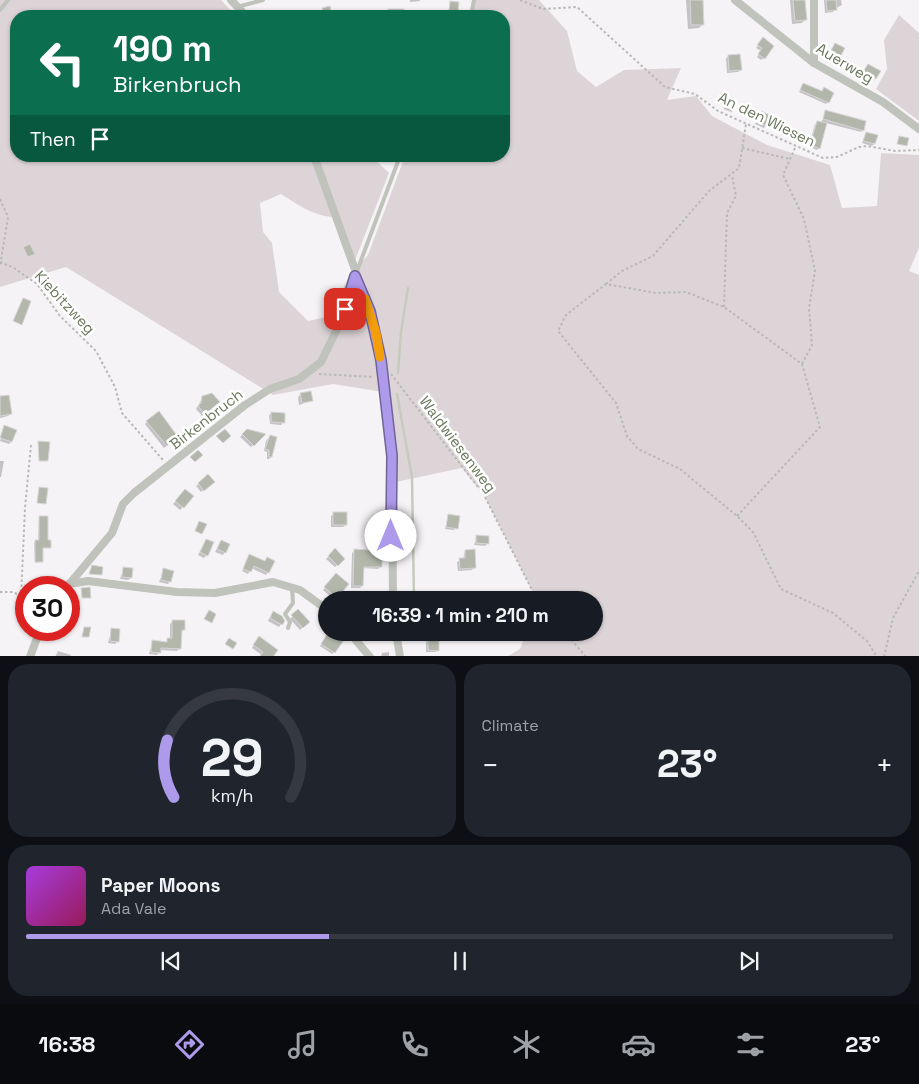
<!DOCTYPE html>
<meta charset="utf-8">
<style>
body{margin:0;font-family:"Space Grotesk",sans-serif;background:#20242c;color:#f1f3f6;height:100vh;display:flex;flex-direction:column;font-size:19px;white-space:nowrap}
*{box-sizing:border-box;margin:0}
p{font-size:16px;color:#9ea1a6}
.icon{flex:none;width:28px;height:28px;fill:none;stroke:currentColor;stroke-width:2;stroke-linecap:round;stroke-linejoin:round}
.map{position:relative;height:656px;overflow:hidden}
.sheet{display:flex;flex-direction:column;gap:8px;padding:8px;background:#0d0f14;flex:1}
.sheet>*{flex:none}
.top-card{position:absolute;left:10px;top:10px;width:500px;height:152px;border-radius:20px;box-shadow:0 1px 4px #0004;background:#0b6e4f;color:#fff;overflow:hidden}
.speed{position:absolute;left:15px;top:576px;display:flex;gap:10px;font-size:25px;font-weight:700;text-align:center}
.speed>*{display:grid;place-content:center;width:65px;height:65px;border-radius:50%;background:#171b24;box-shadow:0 1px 4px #0004;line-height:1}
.speed .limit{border:8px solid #d22;background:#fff;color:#111}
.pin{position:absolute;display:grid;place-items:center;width:42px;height:42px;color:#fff;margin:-21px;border-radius:10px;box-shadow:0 2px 8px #0006}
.me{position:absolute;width:55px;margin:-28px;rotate:0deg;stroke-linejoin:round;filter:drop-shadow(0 0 4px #0008)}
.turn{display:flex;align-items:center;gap:18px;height:105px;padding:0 20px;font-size:22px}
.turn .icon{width:65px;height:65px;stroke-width:2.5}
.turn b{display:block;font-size:35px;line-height:42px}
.then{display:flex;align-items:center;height:48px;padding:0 20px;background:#0003;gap:10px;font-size:19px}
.big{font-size:38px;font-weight:800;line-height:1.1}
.sheet .tile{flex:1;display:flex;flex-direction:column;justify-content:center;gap:8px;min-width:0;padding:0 18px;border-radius:20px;background:#20242c}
.sheet .dial{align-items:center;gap:0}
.dial svg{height:130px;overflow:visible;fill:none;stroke:#363941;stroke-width:7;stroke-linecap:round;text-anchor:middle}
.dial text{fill:#f1f3f6;stroke:none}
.song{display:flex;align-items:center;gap:15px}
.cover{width:60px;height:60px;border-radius:8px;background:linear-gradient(135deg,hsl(280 70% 55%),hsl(330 70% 35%))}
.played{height:5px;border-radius:2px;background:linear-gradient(90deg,#ad9aea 35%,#363941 35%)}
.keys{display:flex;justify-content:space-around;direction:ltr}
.heat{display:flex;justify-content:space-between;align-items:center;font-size:28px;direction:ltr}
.sheet .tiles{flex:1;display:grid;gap:8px;grid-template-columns:1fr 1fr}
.tile:last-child{grid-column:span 2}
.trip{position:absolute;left:318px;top:591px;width:285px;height:50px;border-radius:25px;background:#171b24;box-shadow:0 1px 4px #0004;font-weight:800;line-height:50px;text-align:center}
.tab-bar{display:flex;height:80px;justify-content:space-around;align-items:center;background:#090b0e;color:#9ea1a6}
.tab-bar .icon{width:35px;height:35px}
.tab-bar .active{color:#ad9aea}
.tab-bar b{font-size:22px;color:#f1f3f6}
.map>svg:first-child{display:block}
</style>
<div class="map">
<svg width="919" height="657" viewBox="0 0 919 657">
<rect width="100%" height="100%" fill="#f6f3f6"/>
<g fill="#ddd4d7">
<path d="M0,0H221L236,16H16V156H371L389,173L354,263L339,217C316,218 300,206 281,194L260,203L263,232L272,243L279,292L308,321L330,316L349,276L368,255L405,156H504V16H469L472,0H539L567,31L577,71L596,87L624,70L681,68L667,100L696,96L712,116L767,145L830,165L842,208L877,206L881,153L919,155V248L909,271L919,275V656H508L520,649L526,633L594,632V600H537L484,495L462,468L391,483L383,392L333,384L273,395L66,267L0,287Z"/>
<path d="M899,15L919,33V121L876,89L887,69L884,40Z"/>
</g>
<g fill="#0003">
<path d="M410,0H420V1L410,2Z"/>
<path d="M686,0H702L703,24L699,28L688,29Z"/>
<path d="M790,0H804L806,19L802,23L792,24Z"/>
<path d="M824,0H841L842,5L836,8L833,12L825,13Z"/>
<path d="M451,2L457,13L454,15L447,14Z"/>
<path d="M329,7L331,16H321L320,11Z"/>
<path d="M763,39L764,58L761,60L757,57L761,51L756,48Z"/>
<path d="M835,44L837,60L835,63L826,58Z"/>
<path d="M728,56L741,70L738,72L727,73L726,59Z"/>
<path d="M866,68L875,78L873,81L862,75Z"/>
<path d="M803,85L828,102L826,104L799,92Z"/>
<path d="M826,112L863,130L861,132L826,123L819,148L817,150L812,148L814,144L810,142L815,124L821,123Z"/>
<path d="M761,113L766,126L764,128L755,124Z"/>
<path d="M866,133L874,144L872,146L862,143Z"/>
<path d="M301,394L311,401L299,405L298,397Z"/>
<path d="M203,397L216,405L202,416L196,409Z"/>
<path d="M0,398L11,414L8,416L0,418Z"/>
<path d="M272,413L283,422L281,425L270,424L269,415Z"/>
<path d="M147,422L174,440L164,448L145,424Z"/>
<path d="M5,428L11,442L9,444L0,441Z"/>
<path d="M247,430L264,435L251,447L240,437Z"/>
<path d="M270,436L271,457L269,459H267V452L264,451L266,441Z"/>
<path d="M0,461H4L1,477H0Z"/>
<path d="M208,476L213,482L201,492L196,486Z"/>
<path d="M185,491L192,497L180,510L173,504Z"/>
<path d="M334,514L346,525L343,527H331V516Z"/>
<path d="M449,516L456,528L454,530L445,529Z"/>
<path d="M39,518L50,547L42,548V562L35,563L34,542L38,541Z"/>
<path d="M477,536L487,544L485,546L474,545Z"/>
<path d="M206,540L207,555L204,558L198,555Z"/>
<path d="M221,541L225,552L223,555L215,552Z"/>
<path d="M335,550L344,559L335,567L326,559Z"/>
<path d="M355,550L380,567L378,569L363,568L362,586L360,588H351L352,553Z"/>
<path d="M465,551L474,567L472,570L458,571L457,562L463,559Z"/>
<path d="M249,556L264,562L267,559L268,572L266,575L251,568L248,574L242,571Z"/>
<path d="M124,568L131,578L128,580L120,579Z"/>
<path d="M164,570L170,581L168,584L159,582Z"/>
<path d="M337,574L348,584L334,600L323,590Z"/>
<path d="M500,594L505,598L504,600H496Z"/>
<path d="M298,611L308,622L300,630L290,619Z"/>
<path d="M271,615L281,624L279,627L268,621Z"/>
<path d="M173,621L184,630L181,632L180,648L177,651L160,650L157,655L149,654L153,641L165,643L170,639V624Z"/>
<path d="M326,621V629L325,630L322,625Z"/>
<path d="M112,629L118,641L115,644L108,643Z"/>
<path d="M55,630H67L65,632Z"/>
<path d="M329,632L334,652L332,654L320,646Z"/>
<path d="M434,632H450V634L447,637L434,636Z"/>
<path d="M499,632H514L512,635Z"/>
<path d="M429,639L438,650L435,652H426V642Z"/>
<path d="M257,640L276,651L262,655L252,648Z"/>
<path d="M58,651L71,655L70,657H55Z"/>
<path d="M389,652V657H381L382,653Z"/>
</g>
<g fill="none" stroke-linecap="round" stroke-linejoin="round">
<g stroke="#c6cbbd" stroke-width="2.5">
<path d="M398,373L401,332L408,288"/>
<path d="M397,394L412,477L414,600"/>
</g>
</g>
<g fill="#b3b7ab" stroke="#d8d6d8">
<path d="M690,0H703L704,25H691Z"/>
<path d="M793,0H805L807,20L795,21Z"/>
<path d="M826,0H836L837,10L827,11Z"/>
<path d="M450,1L459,2L458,13L449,12Z"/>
<path d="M330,6L332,16H324L322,8Z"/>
<rect x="388" y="9" width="16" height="7"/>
<path d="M763,37L774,46L765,59L758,54L762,48L757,45Z"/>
<path d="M835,43L845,48L838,61L828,56Z"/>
<path d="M740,54L742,70L729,71L728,55Z"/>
<path d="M868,64L881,71L876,79L863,72Z"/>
<path d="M803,83L822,91L824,87L834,93L829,103L800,90Z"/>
<path d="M728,99L736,102L732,112L724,109Z"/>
<path d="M825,110L866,121L864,131L823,119Z"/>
<path d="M761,111L772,116L767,126L756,122Z"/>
<path d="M817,121L827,123L820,149L813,146L815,142L811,141Z"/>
<path d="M866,132L878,135L875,144L863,141Z"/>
<path d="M899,136L909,138L907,146L897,144Z"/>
<path d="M30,244L35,254L28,257L23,247Z"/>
<path d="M23,298L31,301L22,325L13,321Z"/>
<path d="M311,391L313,401L302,403L300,393Z"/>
<path d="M212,393L220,402L205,414L198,406L201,403L202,396Z"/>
<path d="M9,395L12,414L0,416V396Z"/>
<path d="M159,411L178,437L167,446L146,421Z"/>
<path d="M271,412L285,413V423L271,422Z"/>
<path d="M4,425L17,430L12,442L0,438Z"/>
<path d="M225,429L231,436L223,443L216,436Z"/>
<path d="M247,429L266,434L254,446L242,434Z"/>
<path d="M270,435L277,437L272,457H269V450L265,449Z"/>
<path d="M38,441L50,442L48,461H39Z"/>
<path d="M198,450L203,455L195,462L190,457Z"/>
<path d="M208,474L215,482L204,491L198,483Z"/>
<path d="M39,487L48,488L46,504L37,503Z"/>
<path d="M185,489L194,496L184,508L175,501Z"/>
<rect x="333" y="512" width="14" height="13"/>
<path d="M448,514L460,516L458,529L446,527Z"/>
<path d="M39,516H48V540H51V548H43V562H35V540H39Z"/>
<path d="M199,521L207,524L202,534L195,531Z"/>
<path d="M476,535L489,536V544L476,543Z"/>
<path d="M206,539L214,542L208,556L200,552Z"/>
<path d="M221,540L230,544L226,553L217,549Z"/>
<path d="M335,548L345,559L338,566L328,556Z"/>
<path d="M354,549L382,551V567H364L363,586H353Z"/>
<path d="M475,549L476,568L460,569L459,558H465V550Z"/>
<path d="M249,554L265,561L267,557L275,561L269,573L254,566L251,572L243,569Z"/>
<path d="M92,565L103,567L102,575L89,574Z"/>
<path d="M123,567L133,568L132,578L122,577Z"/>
<path d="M163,568L174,571L171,582L161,580Z"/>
<path d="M336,573L349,584L337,598L324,587Z"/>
<path d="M90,587L91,598H82L81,588Z"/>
<path d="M298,609L310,622L303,628L291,615Z"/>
<path d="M209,610L216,614L212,623L204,619Z"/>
<path d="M273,611L282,616L285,621L282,625L270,618Z"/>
<path d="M172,620H185V630H182L181,649L161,648V653L151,652L152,640L167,642V638H172Z"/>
<path d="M84,627H91L89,637H82Z"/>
<path d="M111,628L120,629L119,642L110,641Z"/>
<path d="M328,632H339L346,637L335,653L321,644Z"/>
<path d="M259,636L278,650L273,657H259L263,652L253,645Z"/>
<path d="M229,638L237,643L233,649L225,644Z"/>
<path d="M428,638H439V651L428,650Z"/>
</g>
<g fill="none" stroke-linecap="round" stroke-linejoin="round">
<g stroke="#b7bab4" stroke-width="2" stroke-dasharray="2.5 2.5" stroke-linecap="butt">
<path d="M520,0L543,9L577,7L665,87L695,94L718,111L823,158L837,157L859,147L867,146L895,151L919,150"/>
<path d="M742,148L790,159"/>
<path d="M795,148L783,175L804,219L815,271L809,308L812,345L802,364"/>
<path d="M0,199L8,217L0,266"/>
<path d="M0,262L14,268L37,284L60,316L96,351L115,387L122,413L163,460"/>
<path d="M606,284L622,271L653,256L709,191L739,168L746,124"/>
<path d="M724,307L727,213L736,196L732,175"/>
<path d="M319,374L374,377"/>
<path d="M391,374L484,495L537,600"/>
<path d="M737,516L820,427L802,364L724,307L686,292L656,293L606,284L566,315L558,331L616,403L627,436L638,449L680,469L737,516L753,532L781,589L833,613L867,641L877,657"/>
<path d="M0,592H14L26,601"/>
<path d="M21,597L25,508L31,445"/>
<path d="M565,632L586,657"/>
<path d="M884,657L893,618L919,571"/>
</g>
<g stroke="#c0c3bb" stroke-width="4">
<path d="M237,7L263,0"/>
<path d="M0,10L8,0"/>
<path d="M471,16L474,0"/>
<path d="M357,271L400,156"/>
<path d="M288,628L290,622L285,614L293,603L292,588"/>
</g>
<g stroke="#c0c3bb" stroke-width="8">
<path d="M231,0L246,16"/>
<path d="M735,0L814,63L883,102L919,129"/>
<path d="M814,63V0"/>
<path d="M314,156L370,311L381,360L392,456L393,600"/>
<path d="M69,584L88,581L177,592L215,593L273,582L300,590L326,609"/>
<path d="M66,588L112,533L123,504L134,493L245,405L270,389L299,379L321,362L340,323L355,277"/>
<path d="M349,632L370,657"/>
<path d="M396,632L400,657"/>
<path d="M30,657L40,630"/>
</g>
</g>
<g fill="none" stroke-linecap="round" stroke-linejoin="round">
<defs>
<path id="route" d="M345,309L355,276L370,311L381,360L392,456L391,536"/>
</defs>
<use href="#route" stroke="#706498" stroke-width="12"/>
<use href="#route" stroke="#ad9aea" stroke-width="9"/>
<path stroke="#f59e0b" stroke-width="9" d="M365,299L376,333L380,357"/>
</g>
<g text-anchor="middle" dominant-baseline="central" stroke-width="5" stroke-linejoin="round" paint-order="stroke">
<g font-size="15" fill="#6c785e" stroke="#fff">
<text transform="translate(845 63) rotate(31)">Auerweg</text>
<text transform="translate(767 119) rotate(26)">An den Wiesen</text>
<text transform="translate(65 302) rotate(47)">Kiebitzweg</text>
<text transform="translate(206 419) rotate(-38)">Birkenbruch</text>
<text transform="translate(458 444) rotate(53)">Waldwiesenweg</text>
</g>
</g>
</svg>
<div class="speed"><div class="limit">30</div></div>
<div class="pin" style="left:345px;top:309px;background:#d93025"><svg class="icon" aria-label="arrive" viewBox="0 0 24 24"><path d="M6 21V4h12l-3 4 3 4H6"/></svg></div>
<svg class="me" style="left:391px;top:536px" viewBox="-20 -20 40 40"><circle r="19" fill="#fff"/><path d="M0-13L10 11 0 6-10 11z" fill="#ad9aea"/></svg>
<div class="trip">16:39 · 1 min · 210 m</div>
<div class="top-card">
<div class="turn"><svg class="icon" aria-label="left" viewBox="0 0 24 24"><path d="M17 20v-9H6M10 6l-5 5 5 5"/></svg><div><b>190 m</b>Birkenbruch</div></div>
<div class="then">Then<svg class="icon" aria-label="arrive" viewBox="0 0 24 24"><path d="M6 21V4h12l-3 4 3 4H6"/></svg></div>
</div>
</div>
<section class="sheet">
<div class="tiles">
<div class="tile dial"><svg viewBox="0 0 100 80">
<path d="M14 69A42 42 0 1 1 86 69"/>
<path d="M14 69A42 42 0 0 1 10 34" stroke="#ad9aea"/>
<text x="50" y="56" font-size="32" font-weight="700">29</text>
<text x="50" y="72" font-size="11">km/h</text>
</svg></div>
<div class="tile"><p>Climate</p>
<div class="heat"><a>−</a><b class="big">23°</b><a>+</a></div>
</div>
<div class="tile">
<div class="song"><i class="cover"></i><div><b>Paper Moons</b><p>Ada Vale</p></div></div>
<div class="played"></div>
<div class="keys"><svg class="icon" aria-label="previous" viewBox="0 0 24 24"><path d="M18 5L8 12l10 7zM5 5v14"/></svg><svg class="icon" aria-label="pause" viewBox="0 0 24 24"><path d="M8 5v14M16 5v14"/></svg><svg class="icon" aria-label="next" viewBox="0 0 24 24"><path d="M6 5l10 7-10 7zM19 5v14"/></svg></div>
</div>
</div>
</section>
<nav class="tab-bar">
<b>16:38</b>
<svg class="icon active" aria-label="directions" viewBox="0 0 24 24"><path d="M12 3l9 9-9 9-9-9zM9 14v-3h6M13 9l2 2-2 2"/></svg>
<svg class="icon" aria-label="music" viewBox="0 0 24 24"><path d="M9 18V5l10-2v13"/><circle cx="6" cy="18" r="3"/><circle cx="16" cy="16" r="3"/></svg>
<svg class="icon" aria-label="phone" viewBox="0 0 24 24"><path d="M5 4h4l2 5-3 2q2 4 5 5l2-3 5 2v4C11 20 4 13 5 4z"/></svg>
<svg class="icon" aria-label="climate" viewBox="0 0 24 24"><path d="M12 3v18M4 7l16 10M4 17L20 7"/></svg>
<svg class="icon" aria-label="car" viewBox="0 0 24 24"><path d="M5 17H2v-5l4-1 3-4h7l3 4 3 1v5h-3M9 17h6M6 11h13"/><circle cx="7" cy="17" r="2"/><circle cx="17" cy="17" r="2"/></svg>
<svg class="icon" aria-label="filters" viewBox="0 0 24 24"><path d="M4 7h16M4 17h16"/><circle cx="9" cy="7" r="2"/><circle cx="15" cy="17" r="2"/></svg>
<b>23°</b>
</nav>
